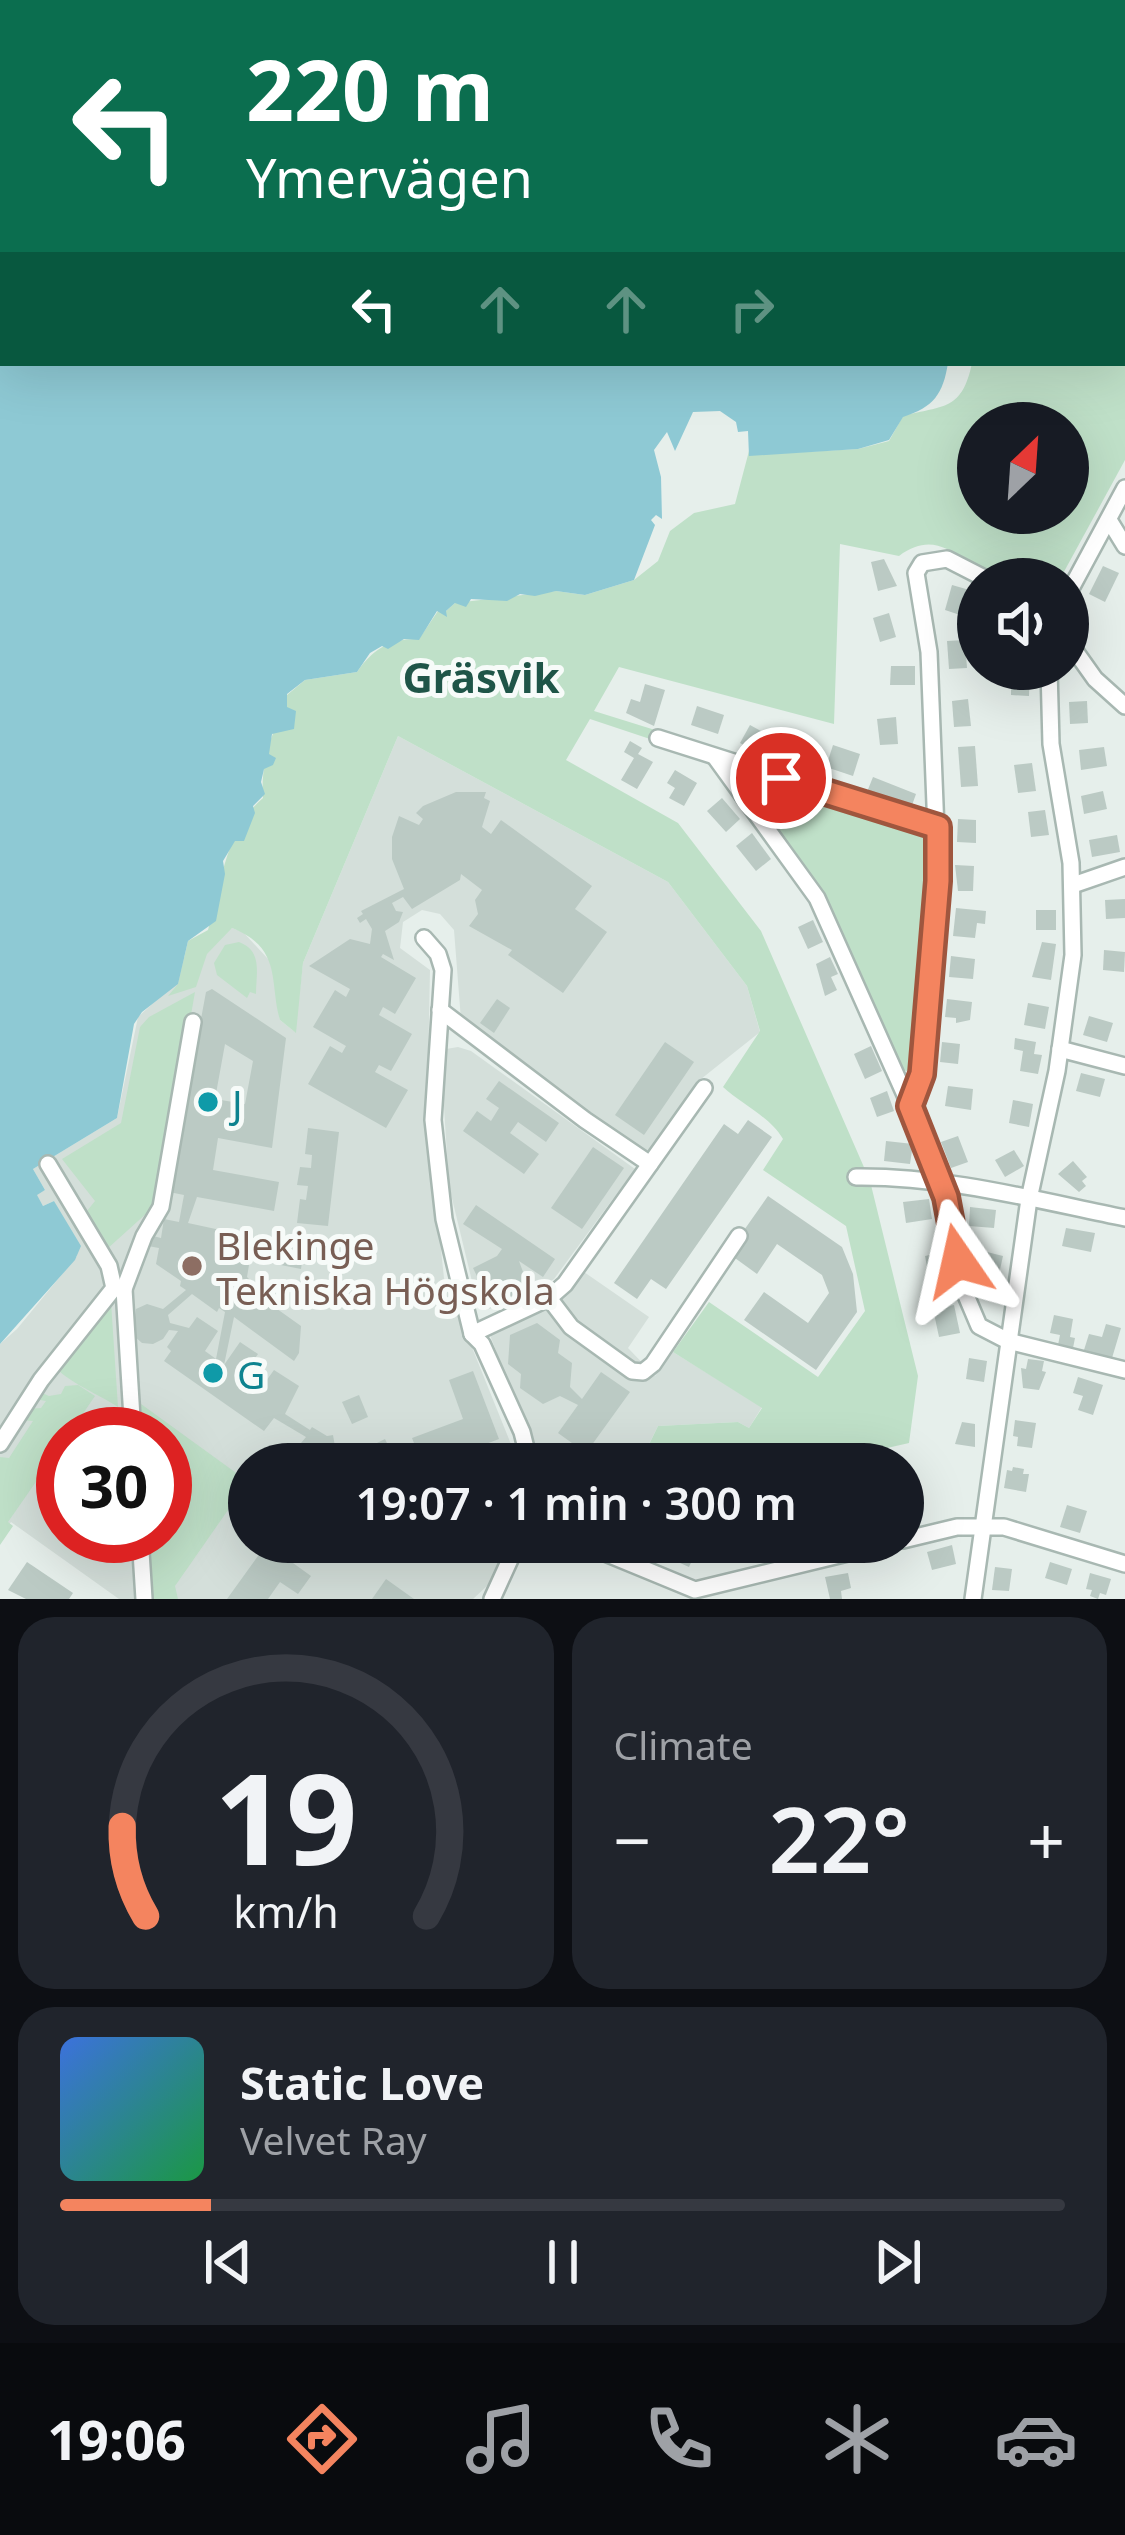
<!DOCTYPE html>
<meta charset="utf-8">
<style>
body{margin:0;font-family:"Noto Sans",sans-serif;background:#20242c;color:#f1f3f6;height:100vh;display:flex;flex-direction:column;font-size:45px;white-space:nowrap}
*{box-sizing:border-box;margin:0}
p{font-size:39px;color:#9ea1a6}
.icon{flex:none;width:66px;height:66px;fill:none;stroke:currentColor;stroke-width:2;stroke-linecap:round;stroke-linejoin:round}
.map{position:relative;height:1599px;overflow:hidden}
.drawer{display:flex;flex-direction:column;gap:18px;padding:18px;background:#0d0f14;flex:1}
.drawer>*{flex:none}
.banner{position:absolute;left:0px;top:0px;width:1125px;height:366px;box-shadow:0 12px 48px #0002;background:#0b6e4f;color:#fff;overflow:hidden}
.needle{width:78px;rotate:25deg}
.controls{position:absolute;left:957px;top:402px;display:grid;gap:24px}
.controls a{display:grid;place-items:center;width:132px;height:132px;border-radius:50%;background:#171b24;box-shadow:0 12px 48px #0002;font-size:60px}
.speed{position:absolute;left:36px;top:1407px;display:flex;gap:24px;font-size:60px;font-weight:700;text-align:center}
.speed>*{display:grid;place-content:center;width:156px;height:156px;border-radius:50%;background:#171b24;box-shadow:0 12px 48px #0002;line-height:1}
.speed .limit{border:18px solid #d22;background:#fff;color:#111}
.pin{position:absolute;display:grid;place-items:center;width:102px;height:102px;color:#fff;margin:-51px;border:6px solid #fff;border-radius:50%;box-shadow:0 3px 12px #0007}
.me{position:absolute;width:132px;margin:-66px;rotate:349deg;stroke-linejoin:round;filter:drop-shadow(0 0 9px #0008)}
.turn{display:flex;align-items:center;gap:42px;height:252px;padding:0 48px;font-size:54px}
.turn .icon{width:156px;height:156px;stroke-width:2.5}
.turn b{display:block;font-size:84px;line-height:102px}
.lanes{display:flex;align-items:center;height:114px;padding:0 48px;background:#0003;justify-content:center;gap:60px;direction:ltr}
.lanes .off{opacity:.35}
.big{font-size:90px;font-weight:600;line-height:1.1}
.drawer .widget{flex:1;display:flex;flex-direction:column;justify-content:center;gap:18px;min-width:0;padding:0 42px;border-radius:36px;background:#20242c}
.drawer .dial{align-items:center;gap:0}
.dial svg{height:312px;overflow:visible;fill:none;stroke:#363941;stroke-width:7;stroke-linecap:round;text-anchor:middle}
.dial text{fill:#f1f3f6;stroke:none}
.song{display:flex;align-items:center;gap:36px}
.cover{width:144px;height:144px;border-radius:18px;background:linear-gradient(135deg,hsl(220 70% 55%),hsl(140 70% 35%))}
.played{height:12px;border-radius:6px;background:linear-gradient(90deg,#f4845f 15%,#363941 15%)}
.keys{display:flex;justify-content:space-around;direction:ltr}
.heat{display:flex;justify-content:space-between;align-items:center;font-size:66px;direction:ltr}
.drawer .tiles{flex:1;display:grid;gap:18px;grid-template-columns:1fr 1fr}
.widget:last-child{grid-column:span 2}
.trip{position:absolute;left:228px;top:1443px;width:696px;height:120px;border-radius:60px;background:#171b24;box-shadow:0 12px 48px #0002;font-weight:600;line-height:120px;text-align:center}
.menu{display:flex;height:192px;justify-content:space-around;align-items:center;background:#090b0e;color:#9ea1a6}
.menu .icon{width:84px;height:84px}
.menu .selected{color:#f4845f}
.menu b{font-size:54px;color:#f1f3f6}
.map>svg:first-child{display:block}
</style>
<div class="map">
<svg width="1125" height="1599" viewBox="0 0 1125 1599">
<rect width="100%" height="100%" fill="#e6efeb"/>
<g fill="#d4dfda" fill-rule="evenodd">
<path d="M398,736L668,882L747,986L760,1032L701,1079L653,1148L644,1151L461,1020L454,930L440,914L422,910L403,922L400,948L430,970L427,1117L444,1278L519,1464H249V1542H511L509,1546L488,1585L473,1599H119L11,1522L0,1537V1344L17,1329L77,1256L54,1201L43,1206L36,1194L45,1190L33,1169L117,1118L138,1017L164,993L182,959L232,928L243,932L269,960L276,976L280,1020L295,1032L303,963ZM63,1434H165V1536H63Z"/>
<path d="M458,1047L471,1051L635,1169L554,1279L530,1295L486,1310L477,1302L449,1186L441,1060L446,1049Z"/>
<path d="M584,1272L649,1317L628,1348L655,1376L673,1352L762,1407L749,1428L738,1422L658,1426L639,1464H534L522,1419L490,1335L503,1323L563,1297Z"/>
</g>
<g fill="#bfe0c8" fill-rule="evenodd">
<path d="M1125,362V460L1060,579C1042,579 1020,582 1003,579C964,571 943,523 899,556L840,544L834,724L619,667L594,711L655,730L653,740L590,719L566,760L678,823L761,931L870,1181L918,1376L909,1443L817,1464L640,1463L658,1426L738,1422L749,1428L762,1408L673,1352L709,1302L818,1377L865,1311L846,1226L763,1170L783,1139C770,1117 743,1105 723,1087L760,1031L747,986L668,882L398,736L303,963L296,1033L280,1020C269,983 283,948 232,928L207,954L196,987L168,996L178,984L188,941L208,930C221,886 225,830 263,798C261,776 266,750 274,731C280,717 287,710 287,695L305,680L357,672C372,650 390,638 419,639L438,611H446L455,603L556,591L585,595L634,580L658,561L670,531L694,513L735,504L749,451L750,455L858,449L889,441L903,416C944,405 962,411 972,363ZM978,423H1068V513H978Z"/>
<path d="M751,774L926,830L933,838L917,1068L913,1073L903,1070L825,897L741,785L743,777Z"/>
<path d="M239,942C263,951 256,973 256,994L250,992L247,998L217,975L214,963L225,945Z"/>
<path d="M195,992L158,1203L107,1249L87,1211L95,1201L62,1159L121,1123L140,1027L149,1017Z"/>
<path d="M111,1302L118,1407C98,1394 70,1383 56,1368Z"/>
<path d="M78,1385L95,1396L69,1434H63V1443L8,1522L13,1526L0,1545V1457L9,1458L33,1421L21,1420L27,1409L41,1408L46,1401L34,1399L40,1392L49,1396L61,1394L65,1386Z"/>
<path d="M141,1404L239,1475L244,1468L249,1471V1497L242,1490L175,1586L178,1599H152L149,1536H165V1434H142Z"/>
</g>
<path fill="#8ec9d4" d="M0,0L667,3H3V363H948C943,394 934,407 903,417L889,440L858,449L749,456L748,431L738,432L736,422L720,411L693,412L675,451L667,432L654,450L661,477L662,519L656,515L651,520L655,525L634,580L585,595L556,591L535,596L520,594L507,601L471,599L466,607L455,603L446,611L447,617L437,611L419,640L404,639L388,649L382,646L370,653L357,672L305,680L287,694V707L296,711L294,729L272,734L269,754L276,758L273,765L264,769L261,782L265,794L253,806L255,813L244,841H235L223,861L225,874L216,921L188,941L178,984L142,1012L134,1024L117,1118L33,1169L45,1190L37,1195L43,1206L54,1201L81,1246L75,1260L0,1344Z"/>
<g fill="#bbcac4" fill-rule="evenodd">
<path d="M884,559L897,586L878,591L871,562Z"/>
<path d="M1103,566L1119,573L1105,602L1089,594Z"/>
<path d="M952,585L973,591L966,617L945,610Z"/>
<path d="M889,613L896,637L880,642L873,618Z"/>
<path d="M965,640L967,668L949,669L947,641Z"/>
<path d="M891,666H915V685H890Z"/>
<path d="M1011,669H1030L1029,696L1011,695Z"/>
<path d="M645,684L665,690L654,726L626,713L631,699L640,702Z"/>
<path d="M968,699L971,726L954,727L952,701Z"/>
<path d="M1087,701L1088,723L1070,724L1069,702Z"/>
<path d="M697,706L724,715L718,734L691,725Z"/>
<path d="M896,717L898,744L880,745L877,719Z"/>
<path d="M750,725L777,740L767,758L740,743Z"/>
<path d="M630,741L642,748L638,754L653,762L637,789L621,780L634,758L624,752Z"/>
<path d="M833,745L860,754L853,776L826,767Z"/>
<path d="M975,746L978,786L961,787L958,747Z"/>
<path d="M1104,747L1107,766L1081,770L1079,750Z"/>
<path d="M1032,763L1036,791L1018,793L1014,765Z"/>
<path d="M675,770L697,783L684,806L669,798L675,788L667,783Z"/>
<path d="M873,777L916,794L911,808L867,792Z"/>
<path d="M1103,791L1107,809L1084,814L1081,796Z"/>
<path d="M456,792H486L484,798L490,801L482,827L491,834L501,820L592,886L575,909L607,932L563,993L508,955L512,950L469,926L478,914L475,900L482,890L461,874L460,880L412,909L403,897L392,903L396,911L403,912L399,922L385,931L394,960L383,954L381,957L416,978L395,1014L383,1007L379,1015L412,1034L391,1071L379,1065L375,1072L408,1090L386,1128L308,1084L330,1046L342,1053L346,1046L313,1027L335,990L346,997L350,989L309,966L350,939L370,944L372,929L366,919L360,923L357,918L363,914L361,911L404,889L392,859V837L399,816L419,825L423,819L416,813L423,806Z"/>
<path d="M722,798L740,819L726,832L707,811Z"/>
<path d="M1045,810L1049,835L1031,837L1028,812Z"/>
<path d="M958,819L976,820V843L957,842Z"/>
<path d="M752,833L771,859L756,871L736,846Z"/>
<path d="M1117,835L1120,852L1092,857L1089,840Z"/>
<path d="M955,865L974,866L973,891H958Z"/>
<path d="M1125,899V918L1106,919L1105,900Z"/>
<path d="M956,908L986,911L985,924L977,923L975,938L953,936Z"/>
<rect x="1036" y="910" width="20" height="20"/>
<path d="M813,920L823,942L808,949L798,927Z"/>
<path d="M1042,942L1056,944L1051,980L1032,977Z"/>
<path d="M1104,950L1125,952L1124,972L1103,970Z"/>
<path d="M951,956L975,959L973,979L949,977Z"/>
<path d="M830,957L838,974L831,977L837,990L825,996L816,964Z"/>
<path d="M212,989L286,1038L272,1148L218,1138L213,1170L279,1182L274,1211L197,1197L188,1223L304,1248L301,1269L250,1259L247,1277L251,1281L245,1286L301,1326L299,1353L294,1361L234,1317L224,1365L240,1342L258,1354L243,1376L261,1388L274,1370L299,1386L285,1414L310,1430L312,1427L327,1436L333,1435L338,1464H296L291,1455L306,1437L274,1418L264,1431L164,1361L171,1351L167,1347L178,1331L169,1330L163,1339L153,1344L142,1343L133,1335L136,1309L147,1304L163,1309L186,1290L180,1286L181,1281L156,1264L159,1248L148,1246L149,1235L161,1238L164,1219L179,1222L184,1195L169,1192L206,992ZM225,1044L253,1061L245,1104L215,1099ZM192,1294L217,1312L219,1308L225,1312L216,1359L205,1351L218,1331L197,1317L189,1328L170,1323L168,1315Z"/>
<path d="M497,999L510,1008L494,1033L480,1023Z"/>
<path d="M947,999L972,1002L970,1020L956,1023V1018L945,1017Z"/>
<path d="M1028,1003L1049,1007L1045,1029L1024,1025Z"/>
<path d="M1089,1016L1113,1023L1107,1042L1083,1035Z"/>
<path d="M1015,1038L1036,1042L1034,1054L1042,1055L1038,1074L1020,1071L1023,1051L1014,1049Z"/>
<path d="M665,1042L694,1062L644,1135L615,1115Z"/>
<path d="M942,1042L960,1044L958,1064L940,1062Z"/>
<path d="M871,1046L882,1071L865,1079L854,1054Z"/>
<path d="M1081,1073L1105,1079L1100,1097L1076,1091Z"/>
<path d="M499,1081L559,1123L546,1142L518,1122L510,1133L539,1154L524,1174L463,1131L477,1111L491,1121L499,1108L486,1099Z"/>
<path d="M948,1086L973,1089L971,1110L945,1106Z"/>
<path d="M887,1091L894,1111L877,1117L870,1098Z"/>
<path d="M1013,1100L1033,1104L1029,1127L1009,1123Z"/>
<path d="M748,1120L772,1137L666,1289L651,1279L637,1299L614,1283L724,1124L738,1134Z"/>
<path d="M308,1128L339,1132L328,1226L297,1223L300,1199L306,1200L308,1186L297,1185L300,1167L311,1168L312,1155L305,1154Z"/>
<path d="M958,1136L968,1162L951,1168L941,1142Z"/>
<path d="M886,1141L913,1144L910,1164L884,1161Z"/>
<path d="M593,1147L624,1168L582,1229L551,1208Z"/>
<path d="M1014,1150L1024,1166L1005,1177L995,1160Z"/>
<path d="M1073,1161L1087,1177L1082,1181L1086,1186L1079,1192L1058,1174Z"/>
<path d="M768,1196L842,1247L853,1274L857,1312L816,1370L744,1320L764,1292L808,1323L829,1293L822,1275L777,1244L757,1274L728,1253Z"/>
<path d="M929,1199L932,1219L906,1223L903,1202Z"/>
<path d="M476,1205L555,1259L543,1277L519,1261L529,1288L491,1305L473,1268L497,1256L502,1249L463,1224Z"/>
<path d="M970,1207L996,1210L994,1228L969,1226Z"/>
<path d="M1066,1228L1095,1233L1091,1252L1062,1246Z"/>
<path d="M983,1251L1003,1256L997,1283L977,1279Z"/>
<path d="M944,1252L949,1278L930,1282L925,1256Z"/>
<path d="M954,1305L960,1333L939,1337L933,1309Z"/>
<path d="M1054,1315L1073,1319L1070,1337L1075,1338L1073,1348L1058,1345L1060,1335L1050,1333Z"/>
<path d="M537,1323L560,1340L558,1353L572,1363L570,1387L582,1399L601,1372L630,1392L586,1453L558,1433L578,1405L560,1396L543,1404L520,1388L521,1374L508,1364L510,1335Z"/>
<path d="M1106,1324L1121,1328L1112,1358L1084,1350L1089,1334L1102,1337Z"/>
<path d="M969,1358L987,1361L984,1382L966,1379Z"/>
<path d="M1028,1359L1044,1361L1042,1371L1046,1372L1039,1390L1023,1388L1021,1368L1026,1369Z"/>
<path d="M473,1371L499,1439L436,1463L434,1456L421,1461L412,1438L463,1419L449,1380Z"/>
<path d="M1078,1377L1103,1385L1093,1415L1078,1410L1083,1396L1073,1393Z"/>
<path d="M359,1395L368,1417L352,1424L342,1402Z"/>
<path d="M1015,1420L1036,1423L1032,1448L1017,1446L1018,1437L1013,1436Z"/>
<path d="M962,1422L975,1424V1447L955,1444Z"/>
<path d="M385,1439L397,1464H369L363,1450Z"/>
<path d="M1013,1467L1024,1469L1023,1474H1029L1026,1492L1004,1488L1007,1470L1012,1471Z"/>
<path d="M1067,1505L1087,1511L1080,1533L1060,1527Z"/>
<path d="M268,1542H336L325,1557L307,1545L293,1563L311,1576L298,1594L280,1582L268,1599H227Z"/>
<path d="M666,1542H687L698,1547L689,1567L660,1554Z"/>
<path d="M738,1542L742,1558L723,1562L715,1546Z"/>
<path d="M952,1545L956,1564L932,1570L927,1552Z"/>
<path d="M27,1562L73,1593L69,1599H26L8,1590Z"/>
<path d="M1050,1562L1072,1569L1067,1585L1045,1578Z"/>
<path d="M995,1567L1012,1569L1009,1591L992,1590Z"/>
<path d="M848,1573L851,1588L841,1591L842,1599H830L825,1577Z"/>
<path d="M1090,1573L1111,1579L1106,1595L1100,1593L1098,1599L1090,1596L1092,1590L1086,1589Z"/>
<path d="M386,1579L414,1599H372Z"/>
</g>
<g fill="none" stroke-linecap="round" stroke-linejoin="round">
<defs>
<g id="street">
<path d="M1122,342L1125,340"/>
<path d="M1109,520L1125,546"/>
<path d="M986,579L947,559L922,563L916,573L929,652L938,881L922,1074L910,1106L946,1197L965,1293L979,1326L1008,1341L1125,1370"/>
<path d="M1068,594L1125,488"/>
<path d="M1068,641L1095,679L1125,706"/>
<path d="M658,738L938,827"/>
<path d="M715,757L817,898L910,1106"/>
<path d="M1073,885L1125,867"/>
<path d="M424,938L438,954L443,970L433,1120L444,1219L472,1334L482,1344L522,1432L530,1464"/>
<path d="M440,1010L585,1120L650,1164"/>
<path d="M1060,1049L1125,1066"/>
<path d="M856,1177C947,1176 1036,1200 1125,1218"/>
<path d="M117,1288L124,1289L133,1434"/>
<path d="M124,1289L144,1236L161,1207L193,1022"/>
<path d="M549,1298L571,1327L632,1371L643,1372L653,1364L739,1236"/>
<path d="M472,1334L549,1298L565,1284L704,1088"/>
<path d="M0,1444L41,1380L114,1288L109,1266L48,1164"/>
<path d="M140,1536L144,1599"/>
<path d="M903,1540L957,1527H1004L1125,1564"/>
<path d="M593,1548L695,1590L893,1542"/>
<path d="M492,1599L518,1542"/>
<path d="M973,1599L1029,1199L1057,1071L1073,955L1071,863L1051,744L1049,669"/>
</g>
</defs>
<use href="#street" stroke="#a8b8b2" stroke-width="20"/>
<use href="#street" stroke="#fff" stroke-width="15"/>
</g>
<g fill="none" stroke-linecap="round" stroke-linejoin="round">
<defs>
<path id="route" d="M781,778L938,827V881L922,1074L910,1106L946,1197L958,1261"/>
</defs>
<use href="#route" stroke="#9f563e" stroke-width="30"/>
<use href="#route" stroke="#f4845f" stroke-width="21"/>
</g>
<g fill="#0f9aa8" stroke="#f7fbf9" stroke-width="4.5">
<circle cx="208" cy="1102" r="12"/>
<circle cx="213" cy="1373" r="12"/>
</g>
<circle fill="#8d6e63" stroke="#f7fbf9" stroke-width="4.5" cx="192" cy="1266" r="12"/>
<g text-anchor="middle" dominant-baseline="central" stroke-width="10" stroke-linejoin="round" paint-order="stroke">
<g font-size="39" fill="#0d838f" stroke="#f7fbf9" text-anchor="start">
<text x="232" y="1102">J</text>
<text x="237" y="1373">G</text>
</g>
<g font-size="39" fill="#785e54" stroke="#f7fbf9" text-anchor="start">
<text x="216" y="1244">Blekinge<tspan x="216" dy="45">Tekniska Högskola</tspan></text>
</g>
<g font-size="42" font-weight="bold" fill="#1f5548" stroke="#f7fbf9">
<text x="481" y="676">Gräsvik</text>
</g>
</g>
</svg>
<div class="controls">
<a><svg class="needle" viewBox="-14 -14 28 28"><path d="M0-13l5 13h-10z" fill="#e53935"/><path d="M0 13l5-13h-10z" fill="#9ea1a6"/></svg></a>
<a><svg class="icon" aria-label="sound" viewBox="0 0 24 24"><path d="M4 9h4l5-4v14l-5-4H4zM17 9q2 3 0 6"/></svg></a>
</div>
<div class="speed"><div class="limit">30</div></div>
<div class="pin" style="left:781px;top:778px;background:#d93025"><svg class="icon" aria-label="arrive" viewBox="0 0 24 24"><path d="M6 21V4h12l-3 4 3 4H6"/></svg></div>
<svg class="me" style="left:958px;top:1261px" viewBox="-20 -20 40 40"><path d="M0-17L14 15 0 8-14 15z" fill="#f4845f" stroke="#fff" stroke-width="4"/></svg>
<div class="trip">19:07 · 1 min · 300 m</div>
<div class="banner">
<div class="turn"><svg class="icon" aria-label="left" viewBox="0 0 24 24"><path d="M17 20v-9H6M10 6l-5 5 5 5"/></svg><div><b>220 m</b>Ymervägen</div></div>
<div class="lanes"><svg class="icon" aria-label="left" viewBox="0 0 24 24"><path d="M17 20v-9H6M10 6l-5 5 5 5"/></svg><svg class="icon off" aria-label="ahead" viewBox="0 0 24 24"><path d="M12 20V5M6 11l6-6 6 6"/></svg><svg class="icon off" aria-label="ahead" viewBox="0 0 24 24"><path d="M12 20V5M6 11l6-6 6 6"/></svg><svg class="icon off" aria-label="right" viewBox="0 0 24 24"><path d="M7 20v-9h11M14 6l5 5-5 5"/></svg></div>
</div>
</div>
<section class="drawer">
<div class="tiles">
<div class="widget dial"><svg viewBox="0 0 100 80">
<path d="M14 69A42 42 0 1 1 86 69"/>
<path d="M14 69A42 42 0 0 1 8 46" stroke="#f4845f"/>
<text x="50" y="56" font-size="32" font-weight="700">19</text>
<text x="50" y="72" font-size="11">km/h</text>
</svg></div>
<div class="widget"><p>Climate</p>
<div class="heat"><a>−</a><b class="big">22°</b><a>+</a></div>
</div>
<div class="widget">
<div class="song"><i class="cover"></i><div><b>Static Love</b><p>Velvet Ray</p></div></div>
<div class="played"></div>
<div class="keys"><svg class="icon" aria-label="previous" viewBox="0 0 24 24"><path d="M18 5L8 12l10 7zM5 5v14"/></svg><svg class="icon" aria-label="pause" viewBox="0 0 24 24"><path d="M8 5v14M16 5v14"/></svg><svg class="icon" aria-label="next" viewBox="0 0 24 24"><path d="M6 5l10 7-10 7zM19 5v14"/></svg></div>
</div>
</div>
</section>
<nav class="menu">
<b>19:06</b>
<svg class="icon selected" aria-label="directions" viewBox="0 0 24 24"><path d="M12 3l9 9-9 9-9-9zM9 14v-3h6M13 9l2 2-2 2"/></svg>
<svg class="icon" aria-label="music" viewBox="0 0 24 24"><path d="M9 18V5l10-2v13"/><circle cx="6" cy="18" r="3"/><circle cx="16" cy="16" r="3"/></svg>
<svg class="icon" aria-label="phone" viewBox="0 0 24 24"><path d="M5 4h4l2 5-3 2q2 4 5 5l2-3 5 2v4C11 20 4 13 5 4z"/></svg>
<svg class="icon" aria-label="climate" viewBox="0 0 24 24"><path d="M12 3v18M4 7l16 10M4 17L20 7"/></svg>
<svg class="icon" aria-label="car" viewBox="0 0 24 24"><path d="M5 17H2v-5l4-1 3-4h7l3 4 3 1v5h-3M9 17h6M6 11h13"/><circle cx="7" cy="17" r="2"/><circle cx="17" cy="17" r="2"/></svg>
</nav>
